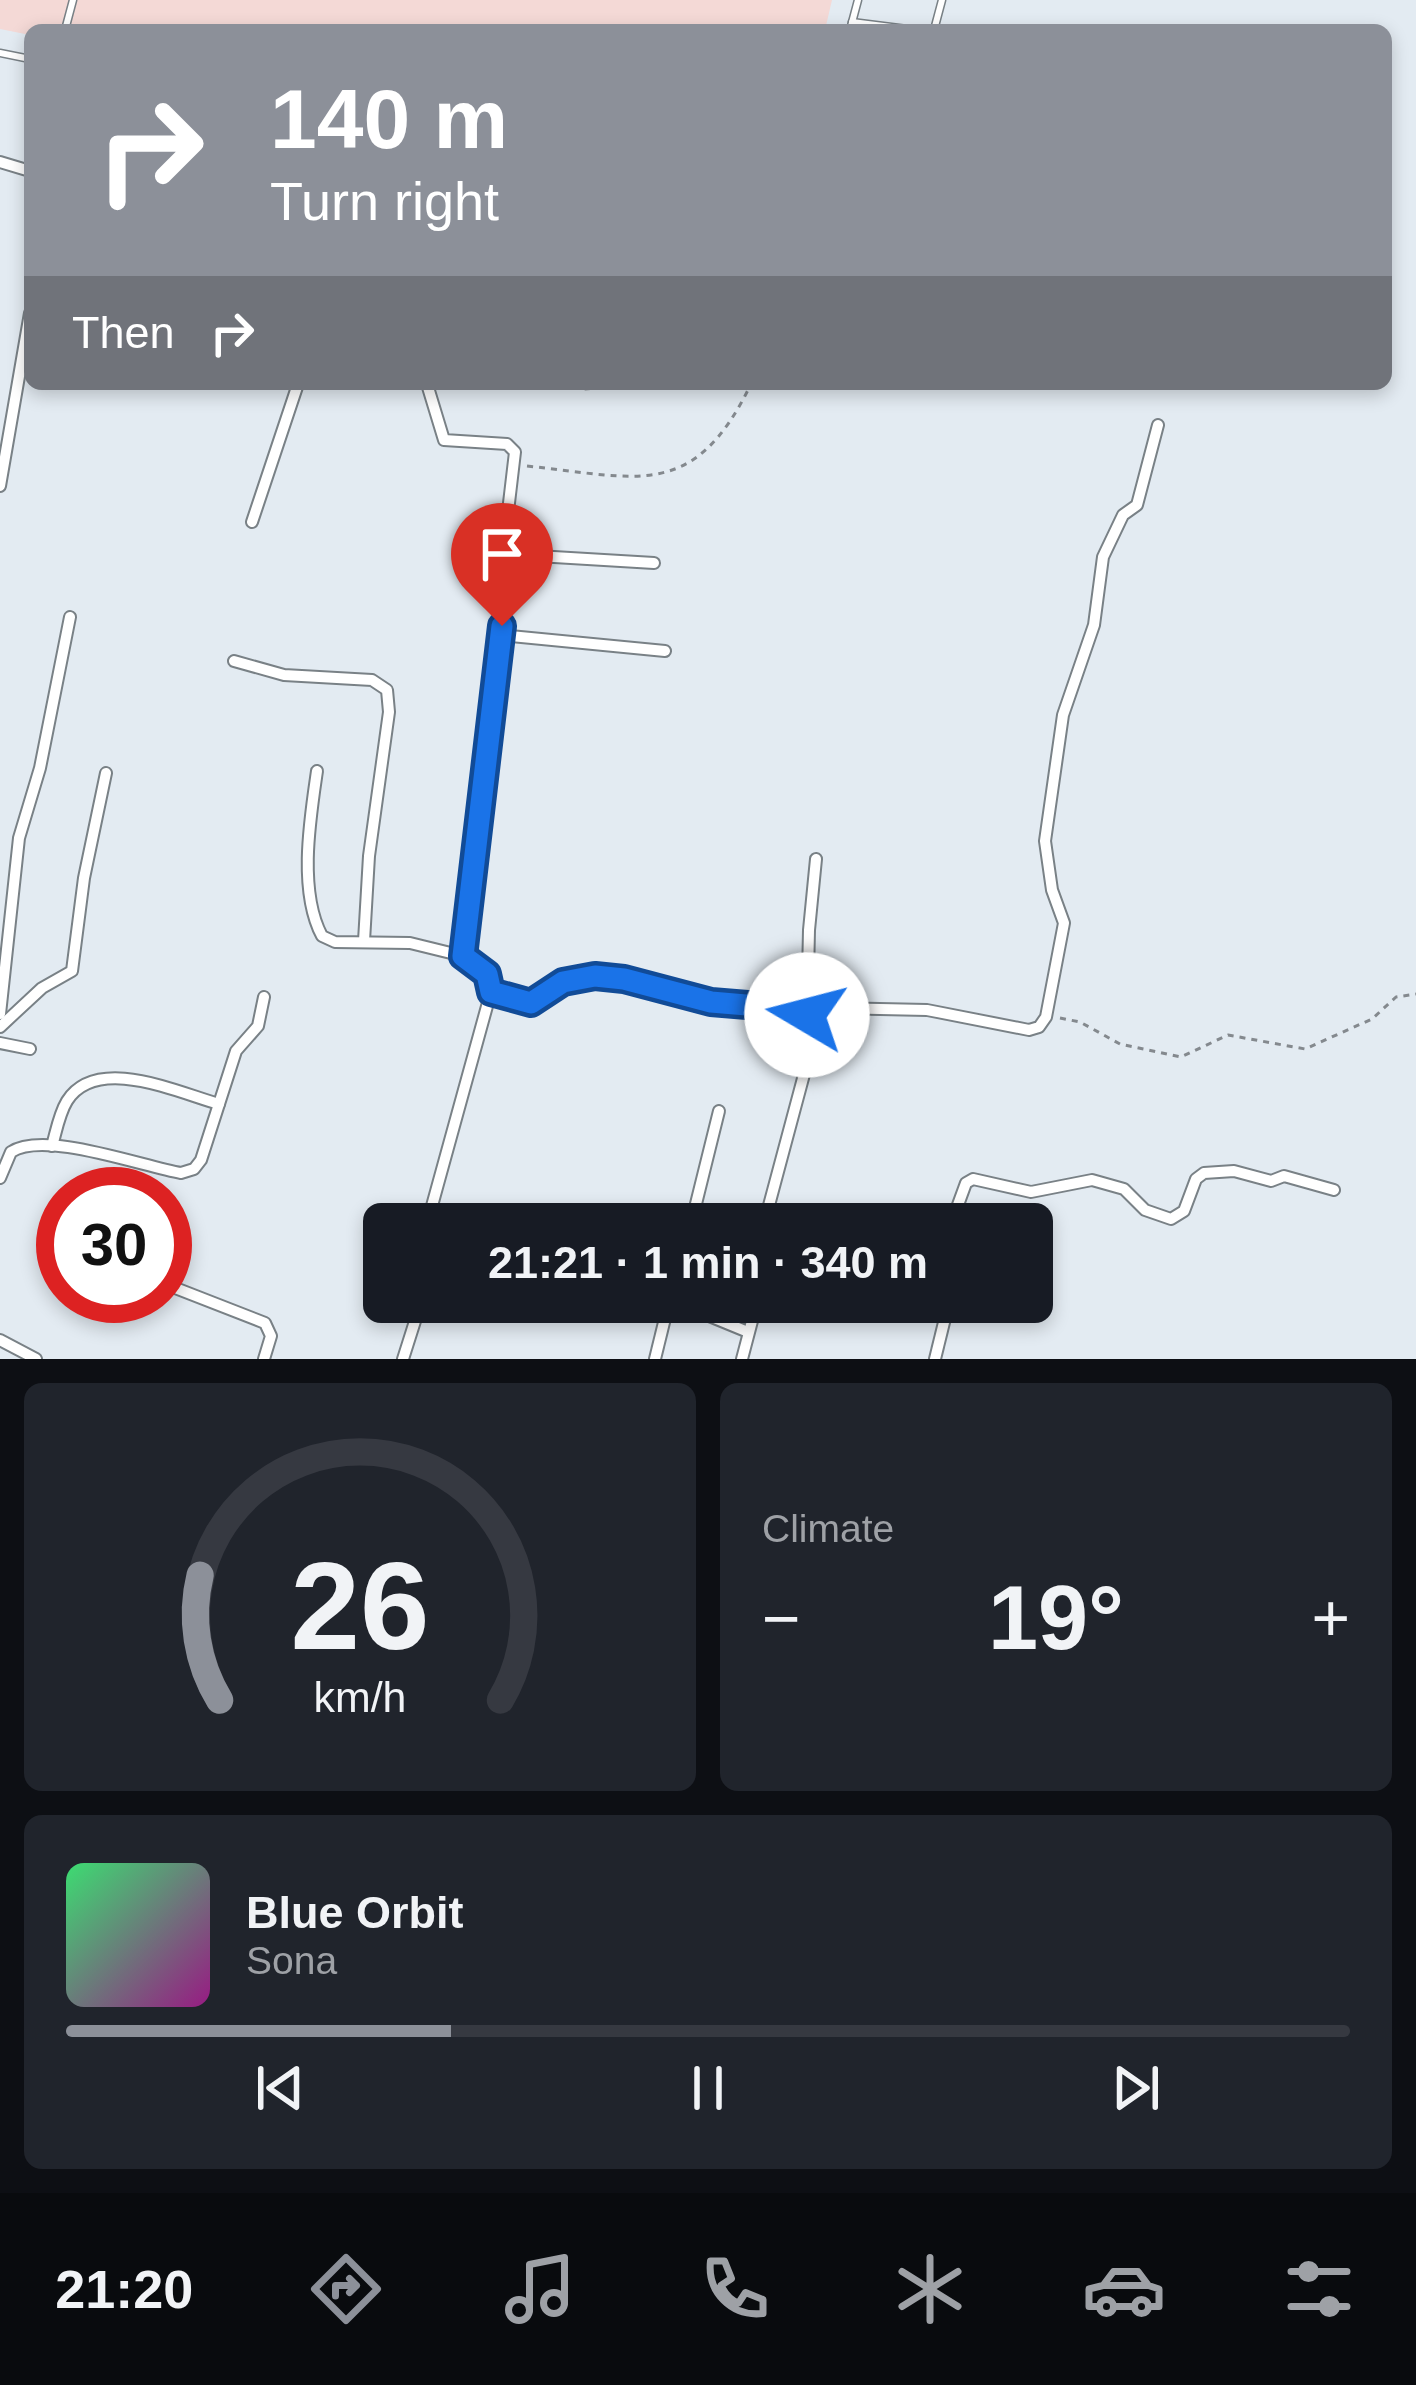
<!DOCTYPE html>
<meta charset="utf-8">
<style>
body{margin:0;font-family:Helvetica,sans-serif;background:#20242c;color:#f1f3f6;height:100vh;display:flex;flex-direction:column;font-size:45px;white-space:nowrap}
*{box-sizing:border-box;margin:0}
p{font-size:39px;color:#9ea1a6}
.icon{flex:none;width:66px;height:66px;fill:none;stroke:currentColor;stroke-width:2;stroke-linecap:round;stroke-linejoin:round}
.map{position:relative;height:1359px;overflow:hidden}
.drawer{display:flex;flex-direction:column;gap:24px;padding:24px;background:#0d0f14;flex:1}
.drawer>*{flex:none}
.hud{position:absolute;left:24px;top:24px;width:1368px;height:366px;border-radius:18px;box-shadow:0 6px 18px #0003;background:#8c9099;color:#fff;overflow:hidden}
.speed{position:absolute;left:36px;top:1167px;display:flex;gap:24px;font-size:60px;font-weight:700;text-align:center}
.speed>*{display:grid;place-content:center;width:156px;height:156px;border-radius:50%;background:#171b24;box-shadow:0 6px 18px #0003;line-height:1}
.speed .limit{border:18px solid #d22;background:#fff;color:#111}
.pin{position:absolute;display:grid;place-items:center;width:102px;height:102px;color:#fff;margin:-123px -51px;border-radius:50% 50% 50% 0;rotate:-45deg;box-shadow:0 0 12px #0007}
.pin .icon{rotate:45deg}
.me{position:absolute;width:132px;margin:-66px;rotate:278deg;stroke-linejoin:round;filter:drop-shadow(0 0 9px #0008)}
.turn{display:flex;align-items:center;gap:42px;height:252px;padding:0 48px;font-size:54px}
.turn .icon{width:156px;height:156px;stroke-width:2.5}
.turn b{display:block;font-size:84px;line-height:102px}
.then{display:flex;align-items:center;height:114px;padding:0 48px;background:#0003;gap:24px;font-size:45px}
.big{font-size:90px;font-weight:800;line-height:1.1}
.drawer .card{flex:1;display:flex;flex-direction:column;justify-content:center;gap:18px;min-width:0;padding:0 42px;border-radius:18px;background:#20242c}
.drawer .dial{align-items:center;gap:0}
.dial svg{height:312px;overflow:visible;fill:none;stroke:#363941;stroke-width:7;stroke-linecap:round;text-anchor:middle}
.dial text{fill:#f1f3f6;stroke:none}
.song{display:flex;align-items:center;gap:36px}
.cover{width:144px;height:144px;border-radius:18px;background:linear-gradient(135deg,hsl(140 70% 55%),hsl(310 70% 35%))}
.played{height:12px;border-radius:6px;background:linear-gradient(90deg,#8c9099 30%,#363941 30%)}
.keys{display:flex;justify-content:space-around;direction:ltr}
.heat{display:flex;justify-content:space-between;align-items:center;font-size:66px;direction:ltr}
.drawer .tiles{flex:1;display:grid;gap:24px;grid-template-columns:1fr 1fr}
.card:last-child{grid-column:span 2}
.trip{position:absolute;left:363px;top:1203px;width:690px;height:120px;border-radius:18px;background:#171b24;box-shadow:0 6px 18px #0003;font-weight:800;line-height:120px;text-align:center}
.tab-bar{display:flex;height:192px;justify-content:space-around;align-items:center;background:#090b0e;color:#9ea1a6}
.tab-bar .icon{width:84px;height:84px}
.tab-bar .selected{color:#8c9099}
.tab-bar b{font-size:54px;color:#f1f3f6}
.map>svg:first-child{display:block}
</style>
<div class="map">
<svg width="1416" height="1359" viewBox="0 0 1416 1359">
<rect width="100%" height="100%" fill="#e3ebf2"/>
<path fill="#f4d9d6" d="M0,0H832L825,30H30V35L0,29Z"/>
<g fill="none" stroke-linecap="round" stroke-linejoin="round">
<defs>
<g id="service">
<path d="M852,22L915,30"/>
<path d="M65,30L73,0"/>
<path d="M850,30L858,0"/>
<path d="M934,30L942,0"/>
<path d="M0,53L30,59"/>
</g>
<g id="minor">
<path d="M0,162L30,171"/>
<path d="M0,486L30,313"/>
<path d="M252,522L298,384"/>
<path d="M503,554L654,563"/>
<path d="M501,635L665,651"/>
<path d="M234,661L284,675L372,680L387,690L389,712L369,856L364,941"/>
<path d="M317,771C310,819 298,891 322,936L335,942L410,943L463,956"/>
<path d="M492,992L537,1003L563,982L608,976L735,1006L927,1010L1029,1030L1039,1027L1046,1017L1064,923L1052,890L1045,841L1063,715L1094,625L1103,557L1123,515L1137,505L1158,425"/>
<path d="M0,1014L19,838L40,768L70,617"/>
<path d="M0,1027L42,988L72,971L84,878L106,773"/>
<path d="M0,1043L30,1049"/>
<path d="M52,1146C56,1132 59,1114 67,1101C97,1054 179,1093 219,1104"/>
<path d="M0,1178L11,1152C44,1130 141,1166 181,1173L194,1169L201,1160L236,1051L258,1026L264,997"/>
<path d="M427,1224L492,988L487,973L463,956L461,950L502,627L503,554L515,452L507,444L444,440L427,384"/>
<path d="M691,1224L719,1111"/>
<path d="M764,1224L806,1067L809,930L816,859"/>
<path d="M951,1224L966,1183L973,1179L1031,1192L1092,1180L1124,1189L1145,1210L1171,1219L1184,1211L1196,1179L1204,1173L1234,1171L1271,1181L1284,1176L1334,1190"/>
<path d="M165,1284L265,1323L271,1336L264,1359"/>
<path d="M675,1302L748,1332"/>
<path d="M0,1340L36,1359"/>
<path d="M403,1359L416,1318L415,1302"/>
<path d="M655,1359L669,1302"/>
<path d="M742,1359L757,1302"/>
<path d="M935,1359L949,1302"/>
</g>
</defs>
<use href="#service" stroke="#798186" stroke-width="9"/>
<use href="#minor" stroke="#798186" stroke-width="14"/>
<g stroke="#84898e" stroke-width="3" stroke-dasharray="6 6" stroke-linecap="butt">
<path d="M549,384L583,389L679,384"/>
<path d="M687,384L706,388L739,384"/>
<path d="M527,466C640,478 694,501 751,384"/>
<path d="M1060,1018L1080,1022L1120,1044L1181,1057L1228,1035L1305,1049L1372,1019L1396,997L1416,994"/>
</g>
<use href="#service" stroke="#fff" stroke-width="6"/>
<use href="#minor" stroke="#fff" stroke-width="10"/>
</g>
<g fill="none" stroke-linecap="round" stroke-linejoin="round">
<defs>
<path id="route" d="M502,626L463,956L487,974L491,992L531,1003L563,982L595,976L624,979L711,1002L807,1010V1015"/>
</defs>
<use href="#route" stroke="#114b97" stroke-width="30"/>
<use href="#route" stroke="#1a73e8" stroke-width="21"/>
</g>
</svg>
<div class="speed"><div class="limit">30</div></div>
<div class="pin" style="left:502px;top:626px;background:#d93025"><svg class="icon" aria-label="arrive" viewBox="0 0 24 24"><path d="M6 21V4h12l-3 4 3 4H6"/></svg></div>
<svg class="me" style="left:807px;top:1015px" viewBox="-20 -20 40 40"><circle r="19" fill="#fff"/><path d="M0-13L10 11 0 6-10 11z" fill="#1a73e8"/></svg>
<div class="trip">21:21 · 1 min · 340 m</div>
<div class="hud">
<div class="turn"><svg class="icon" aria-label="right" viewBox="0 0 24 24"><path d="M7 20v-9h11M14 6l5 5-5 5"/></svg><div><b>140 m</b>Turn right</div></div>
<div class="then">Then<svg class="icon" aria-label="right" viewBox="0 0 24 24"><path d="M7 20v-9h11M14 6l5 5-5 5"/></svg></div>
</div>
</div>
<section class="drawer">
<div class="tiles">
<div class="card dial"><svg viewBox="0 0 100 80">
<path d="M14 69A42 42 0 1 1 86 69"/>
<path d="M14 69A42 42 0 0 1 9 37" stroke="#8c9099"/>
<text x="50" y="56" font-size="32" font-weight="700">26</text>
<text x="50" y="72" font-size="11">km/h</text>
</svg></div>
<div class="card"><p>Climate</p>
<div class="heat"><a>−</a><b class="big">19°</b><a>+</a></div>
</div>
<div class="card">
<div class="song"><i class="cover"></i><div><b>Blue Orbit</b><p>Sona</p></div></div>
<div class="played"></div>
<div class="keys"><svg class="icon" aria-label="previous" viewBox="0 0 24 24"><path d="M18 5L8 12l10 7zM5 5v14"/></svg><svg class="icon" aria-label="pause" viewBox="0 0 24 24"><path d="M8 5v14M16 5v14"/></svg><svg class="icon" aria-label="next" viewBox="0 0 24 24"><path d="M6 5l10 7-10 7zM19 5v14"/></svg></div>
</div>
</div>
</section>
<nav class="tab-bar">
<b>21:20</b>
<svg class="icon selected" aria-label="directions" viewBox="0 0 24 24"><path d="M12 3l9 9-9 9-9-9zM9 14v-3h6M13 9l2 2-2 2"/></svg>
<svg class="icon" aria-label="music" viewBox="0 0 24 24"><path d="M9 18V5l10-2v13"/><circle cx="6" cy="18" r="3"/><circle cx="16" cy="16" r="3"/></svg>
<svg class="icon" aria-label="phone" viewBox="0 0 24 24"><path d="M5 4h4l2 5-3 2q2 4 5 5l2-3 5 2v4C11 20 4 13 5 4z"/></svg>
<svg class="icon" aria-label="climate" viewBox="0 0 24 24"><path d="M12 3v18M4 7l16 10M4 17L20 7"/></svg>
<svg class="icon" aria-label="car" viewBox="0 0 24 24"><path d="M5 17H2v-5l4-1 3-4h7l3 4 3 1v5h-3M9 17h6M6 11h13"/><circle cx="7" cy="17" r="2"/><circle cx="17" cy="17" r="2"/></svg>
<svg class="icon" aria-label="filters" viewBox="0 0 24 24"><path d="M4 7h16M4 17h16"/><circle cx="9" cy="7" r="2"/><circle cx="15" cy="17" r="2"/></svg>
</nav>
